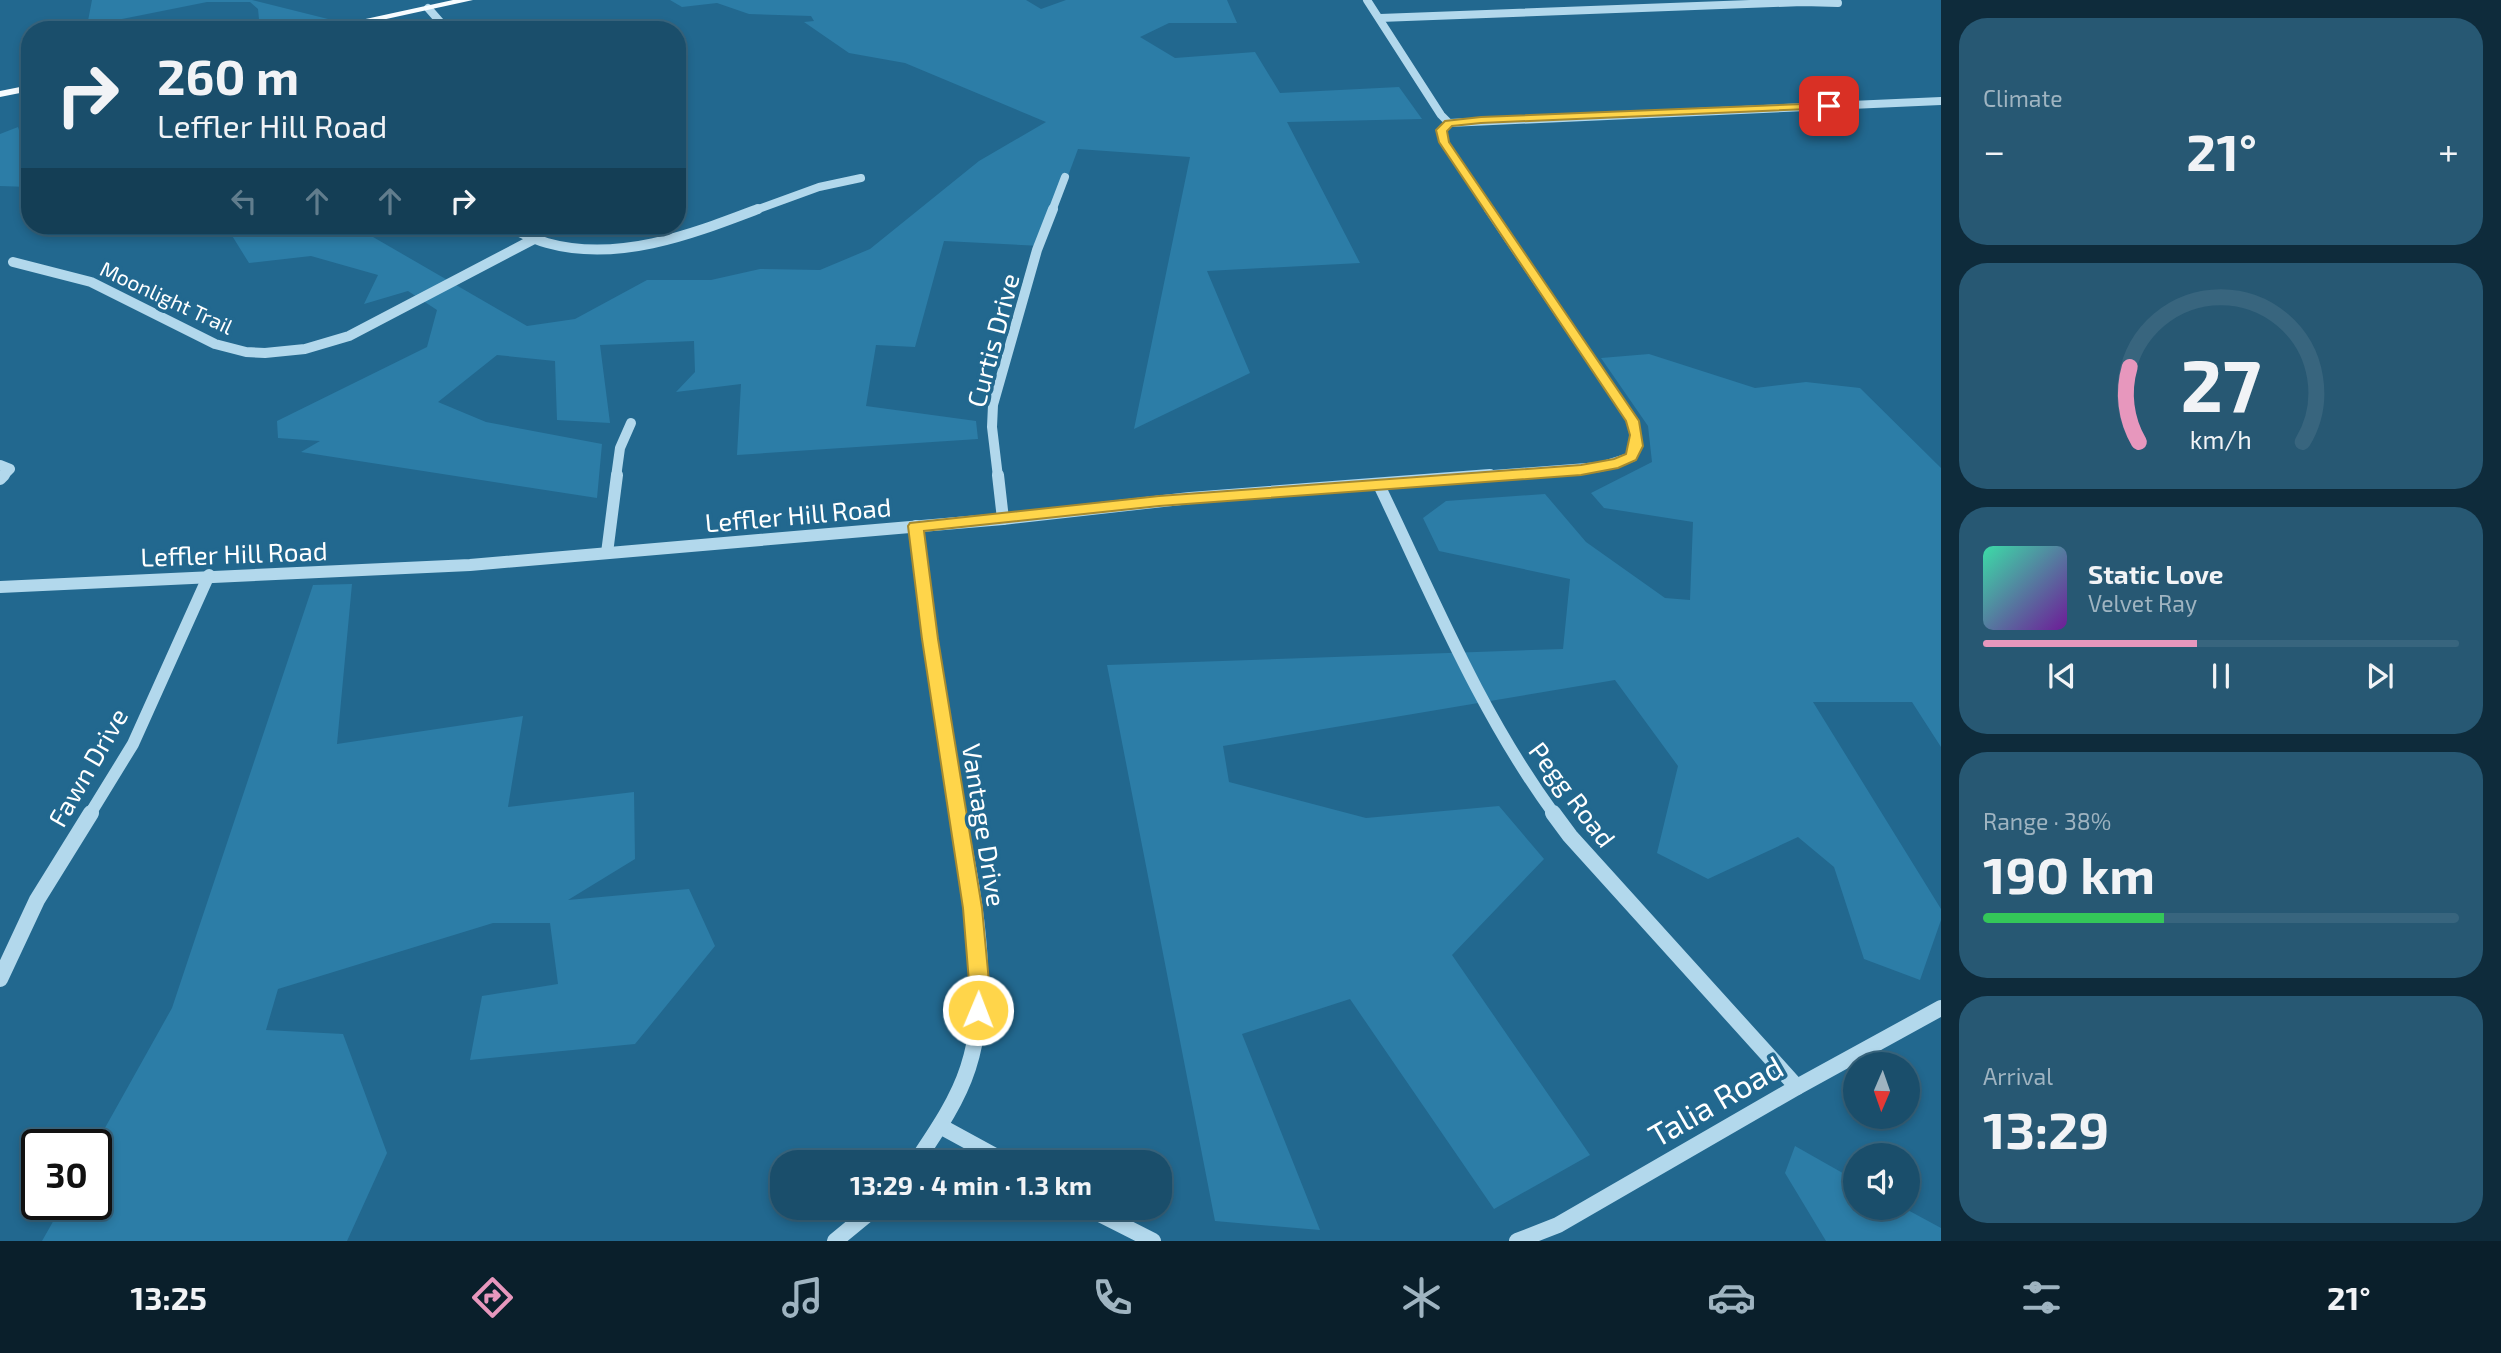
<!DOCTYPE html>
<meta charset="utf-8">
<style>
body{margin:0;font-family:"Exo 2",sans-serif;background:#275873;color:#f1f3f6;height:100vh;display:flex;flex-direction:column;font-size:26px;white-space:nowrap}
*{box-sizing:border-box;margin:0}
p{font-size:23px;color:#9fb4c1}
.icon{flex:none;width:38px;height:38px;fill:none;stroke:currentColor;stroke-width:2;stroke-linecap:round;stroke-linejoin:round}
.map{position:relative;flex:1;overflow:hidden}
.panel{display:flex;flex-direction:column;gap:18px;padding:18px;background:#0e2b3b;width:560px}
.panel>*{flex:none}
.hud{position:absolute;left:21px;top:21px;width:665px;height:214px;border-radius:28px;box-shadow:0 4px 10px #0003,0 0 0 2px #38657e;background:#1a4e6b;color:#f1f3f6;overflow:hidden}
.needle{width:46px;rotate:182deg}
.buttons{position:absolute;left:1843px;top:1052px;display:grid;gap:14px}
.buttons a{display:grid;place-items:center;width:77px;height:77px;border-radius:50%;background:#1a4e6b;box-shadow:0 4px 10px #0003,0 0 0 2px #38657e;font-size:35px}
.speed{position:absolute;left:21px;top:1129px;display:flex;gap:14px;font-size:35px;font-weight:700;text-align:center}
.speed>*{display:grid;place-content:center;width:91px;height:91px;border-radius:50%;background:#1a4e6b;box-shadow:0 4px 10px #0003,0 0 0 2px #38657e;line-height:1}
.speed .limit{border:4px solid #111;border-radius:10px;background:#fff;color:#111}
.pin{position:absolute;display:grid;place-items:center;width:60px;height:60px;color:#fff;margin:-30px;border-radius:14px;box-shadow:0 4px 10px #0006}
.me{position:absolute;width:77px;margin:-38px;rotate:1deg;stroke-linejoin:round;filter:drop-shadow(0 0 5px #0008)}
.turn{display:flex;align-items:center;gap:24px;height:147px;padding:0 21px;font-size:32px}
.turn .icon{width:91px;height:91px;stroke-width:2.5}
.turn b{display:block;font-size:49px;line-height:60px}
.lanes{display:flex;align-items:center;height:66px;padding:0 21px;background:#0003;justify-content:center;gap:35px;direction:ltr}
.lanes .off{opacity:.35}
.big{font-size:52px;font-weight:700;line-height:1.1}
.panel .tile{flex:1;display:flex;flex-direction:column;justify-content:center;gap:10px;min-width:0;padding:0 24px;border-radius:28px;background:#275873}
.panel .dial{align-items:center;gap:0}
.dial svg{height:182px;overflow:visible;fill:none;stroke:#38657e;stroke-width:7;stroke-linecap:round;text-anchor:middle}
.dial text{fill:#f1f3f6;stroke:none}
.song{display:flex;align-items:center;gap:21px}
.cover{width:84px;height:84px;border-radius:10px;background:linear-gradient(135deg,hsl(160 70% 55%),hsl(280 70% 35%))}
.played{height:7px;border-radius:4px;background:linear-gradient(90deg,#e797bd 45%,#38657e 45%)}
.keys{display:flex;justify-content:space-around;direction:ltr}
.heat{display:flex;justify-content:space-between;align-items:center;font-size:38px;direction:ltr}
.charge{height:10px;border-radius:5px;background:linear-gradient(90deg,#34c759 38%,#38657e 0)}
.trip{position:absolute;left:770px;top:1150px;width:402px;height:70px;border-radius:28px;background:#1a4e6b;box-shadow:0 4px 10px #0003,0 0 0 2px #38657e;font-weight:700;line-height:70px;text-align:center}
.dock{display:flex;height:112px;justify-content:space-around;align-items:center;background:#0a1f2b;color:#9fb4c1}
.dock .icon{width:49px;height:49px}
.dock .on{color:#e797bd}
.dock b{font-size:32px;color:#f1f3f6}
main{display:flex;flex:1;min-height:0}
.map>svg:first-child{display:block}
</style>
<main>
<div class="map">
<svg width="1941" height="1241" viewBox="0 0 1941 1241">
<rect width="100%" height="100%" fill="#22688f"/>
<g fill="#2c7da7">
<path d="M92,0H252L340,22L297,30H260L258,9L250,2H207L87,26Z"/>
<path d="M670,0H1026L1041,9L1066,0H1227L1237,23H1169L1140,37L1175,58L1255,52L1280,93L1399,87L1422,119L1287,122L1360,263L1207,271L1250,373L1134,429L1190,157L1078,149L1042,246L944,241L915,347L876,345L866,406L976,421L978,439L737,455L741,384L676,392L695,372L694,341L600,345L610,423L557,420L555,361L497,355L438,402L486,422L602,444L597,498L301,452L320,441L278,438L277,421L427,347L437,310L408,291L364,304L378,275L311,256L249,263L226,226H354L527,326L575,319L647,280H711L760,269L820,270L870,249L979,161L1046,122L905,63L849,53L804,22L814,21L811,16L749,14L717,3L682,7Z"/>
<path d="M18,127L21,136L30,133V187L0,186V134Z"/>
<path d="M1649,354L1755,388L1806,382L1860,388L1941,468V747L1912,702H1813L1941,909V920L1920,980L1864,959L1834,867L1798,837L1708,879L1657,853L1678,766L1615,680L1223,746L1229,782L1366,818L1499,806L1544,859L1452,955L1590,1155L1494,1209L1350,999L1242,1034L1320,1230L1215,1221L1107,665L1563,649L1570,579L1439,551L1423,518L1446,501L1545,494L1586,542L1665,598L1690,600L1693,522L1604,508L1591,493L1652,462L1648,426L1601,358Z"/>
<path d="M352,584L337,744L523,716L508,807L634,792L635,859L568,900L689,889L715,946L635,1044L470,1060L482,996L558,984L550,923H493L278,989L266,1030L343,1034L387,1153L347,1241H42L63,1204H96V1144L172,1008L313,585Z"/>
<path d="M1795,1146L1855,1180V1208H1904L1941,1228V1241H1826L1785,1173Z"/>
</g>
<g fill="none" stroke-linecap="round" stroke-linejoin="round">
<g stroke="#b2d8ec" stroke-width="8">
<path d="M1367,0L1441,115L1449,123"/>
<path d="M428,8L442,24L456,30"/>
<path d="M1380,18L1803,2L1838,3"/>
<path d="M753,211L819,187L861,178"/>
<path d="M1052,211L1065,177"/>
<path d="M1490,211L1444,142L1441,130L1449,123L1941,101"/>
</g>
<g stroke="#b2d8ec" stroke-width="10">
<path d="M507,226C520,232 533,239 547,243C618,263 692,234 758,209"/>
<path d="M13,262L91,282L215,344L246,352L265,353L305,349L349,336L534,239"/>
<path d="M0,465L10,469L2,477"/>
<path d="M616,477L620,448L631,423"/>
<path d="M998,477L992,427L993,405L1037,250L1053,209"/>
<path d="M1467,477L1600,467L1632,457L1636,435L1632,421L1489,209"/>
</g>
<g stroke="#b2d8ec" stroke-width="12">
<path d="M998,475L1003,519"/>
<path d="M0,479L4,475"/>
<path d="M1379,485C1433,597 1480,713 1554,814"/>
<path d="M916,526L942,720L958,814"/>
<path d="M607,553L617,475"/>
<path d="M0,587L470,565L1003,519L1190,498L1490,475"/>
<path d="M90,814L133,744L209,575"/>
</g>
<g stroke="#b2d8ec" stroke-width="16">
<path d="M1553,813L1570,836L1797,1087"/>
<path d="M0,979L37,900L91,813"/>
<path d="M940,1126L1006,1162"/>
<path d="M916,1162C936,1132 957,1102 968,1068C994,988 973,893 958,813"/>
<path d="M1088,1208L1153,1241"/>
<path d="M835,1241L875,1208"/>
<path d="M1517,1241L1558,1225L1797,1087L1941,1008"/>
</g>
<g fill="#f7fcff" fill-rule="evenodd">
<path d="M453,0H473L336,30H315Z"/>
<path d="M30,85V91L0,97V91Z"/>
</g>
</g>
<path fill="#ffd54a" stroke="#a68a30" stroke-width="2" d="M1829,103L1833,104V108L1481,123L1452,126L1447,131L1449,142L1639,421L1643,446L1636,460L1618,468L1581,475L1159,506L924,531L938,639L982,908L989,982L988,1010L985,1017L978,1020L971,1017L968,1010L969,982L963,908L922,639L908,526L910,523L1159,496L1581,465L1614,459L1626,454L1630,435L1626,421L1439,142L1436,130L1445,121L1481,117Z"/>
<g text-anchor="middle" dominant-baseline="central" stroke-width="7" stroke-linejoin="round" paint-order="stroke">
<g font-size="21" fill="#fff" stroke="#22688f">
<text transform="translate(167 297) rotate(25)">Moonlight Trail</text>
</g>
<g font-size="26" fill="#fff" stroke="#22688f">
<text transform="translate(992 340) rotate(-75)">Curtis Drive</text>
<text transform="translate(798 514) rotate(-5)">Leffler Hill Road</text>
<text transform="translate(234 553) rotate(-2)">Leffler Hill Road</text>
<text transform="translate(87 767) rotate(-60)">Fawn Drive</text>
<text transform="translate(1573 794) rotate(53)">Pegg Road</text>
<text transform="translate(985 825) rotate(81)">Vantage Drive</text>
</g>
<g font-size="32" fill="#fff" stroke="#22688f">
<text transform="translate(1715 1100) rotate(-30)">Talia Road</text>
</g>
</g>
</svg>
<div class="buttons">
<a><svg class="needle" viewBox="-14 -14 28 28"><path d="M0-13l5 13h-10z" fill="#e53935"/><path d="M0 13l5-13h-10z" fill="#9fb4c1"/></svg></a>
<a><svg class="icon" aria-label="sound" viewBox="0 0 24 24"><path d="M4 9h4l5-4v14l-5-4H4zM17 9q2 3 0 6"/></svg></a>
</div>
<div class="speed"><div class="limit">30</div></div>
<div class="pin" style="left:1829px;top:106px;background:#d93025"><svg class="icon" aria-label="arrive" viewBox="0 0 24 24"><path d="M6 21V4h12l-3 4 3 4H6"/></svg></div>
<svg class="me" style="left:978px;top:1010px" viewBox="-20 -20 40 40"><circle r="17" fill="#ffd54a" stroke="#fff" stroke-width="3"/><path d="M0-11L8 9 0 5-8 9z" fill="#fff"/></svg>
<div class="trip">13:29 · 4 min · 1.3 km</div>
<div class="hud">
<div class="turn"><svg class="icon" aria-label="right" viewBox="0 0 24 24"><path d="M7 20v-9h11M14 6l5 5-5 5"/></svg><div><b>260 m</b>Leffler Hill Road</div></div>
<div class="lanes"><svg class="icon off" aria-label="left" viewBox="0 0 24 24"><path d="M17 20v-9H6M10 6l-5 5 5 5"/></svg><svg class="icon off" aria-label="ahead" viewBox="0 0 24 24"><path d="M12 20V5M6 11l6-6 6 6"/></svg><svg class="icon off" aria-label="ahead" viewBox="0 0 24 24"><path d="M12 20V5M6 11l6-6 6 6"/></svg><svg class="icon" aria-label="right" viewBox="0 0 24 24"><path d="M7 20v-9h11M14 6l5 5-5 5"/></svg></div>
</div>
</div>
<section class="panel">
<div class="tile"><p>Climate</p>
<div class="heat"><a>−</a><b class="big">21°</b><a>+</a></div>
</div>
<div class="tile dial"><svg viewBox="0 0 100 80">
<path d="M14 69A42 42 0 1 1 86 69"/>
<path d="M14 69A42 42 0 0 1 10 36" stroke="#e797bd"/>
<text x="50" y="56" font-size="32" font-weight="700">27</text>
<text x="50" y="72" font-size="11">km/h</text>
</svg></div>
<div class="tile">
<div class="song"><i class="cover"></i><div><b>Static Love</b><p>Velvet Ray</p></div></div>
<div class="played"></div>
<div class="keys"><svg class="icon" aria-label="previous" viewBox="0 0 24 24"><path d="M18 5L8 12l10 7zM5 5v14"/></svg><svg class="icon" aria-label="pause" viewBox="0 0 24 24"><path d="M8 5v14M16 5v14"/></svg><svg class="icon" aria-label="next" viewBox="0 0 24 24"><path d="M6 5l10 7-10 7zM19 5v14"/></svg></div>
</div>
<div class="tile"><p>Range · 38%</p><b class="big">190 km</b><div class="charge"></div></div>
<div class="tile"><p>Arrival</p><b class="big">13:29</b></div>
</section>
</main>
<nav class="dock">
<b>13:25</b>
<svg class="icon on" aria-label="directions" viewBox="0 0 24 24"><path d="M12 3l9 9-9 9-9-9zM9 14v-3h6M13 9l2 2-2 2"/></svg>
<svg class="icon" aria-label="music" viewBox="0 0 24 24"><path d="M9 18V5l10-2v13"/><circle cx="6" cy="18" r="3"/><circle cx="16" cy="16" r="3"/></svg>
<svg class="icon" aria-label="phone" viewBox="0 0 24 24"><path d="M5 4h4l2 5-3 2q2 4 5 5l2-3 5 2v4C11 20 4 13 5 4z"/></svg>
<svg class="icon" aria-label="climate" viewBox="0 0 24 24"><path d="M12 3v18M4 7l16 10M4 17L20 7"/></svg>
<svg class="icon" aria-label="car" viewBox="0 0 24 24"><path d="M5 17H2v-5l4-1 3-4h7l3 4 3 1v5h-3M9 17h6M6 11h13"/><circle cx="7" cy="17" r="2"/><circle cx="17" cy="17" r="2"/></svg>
<svg class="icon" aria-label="filters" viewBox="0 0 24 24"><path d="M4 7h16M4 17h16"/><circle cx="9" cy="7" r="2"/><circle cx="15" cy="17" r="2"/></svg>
<b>21°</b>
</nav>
